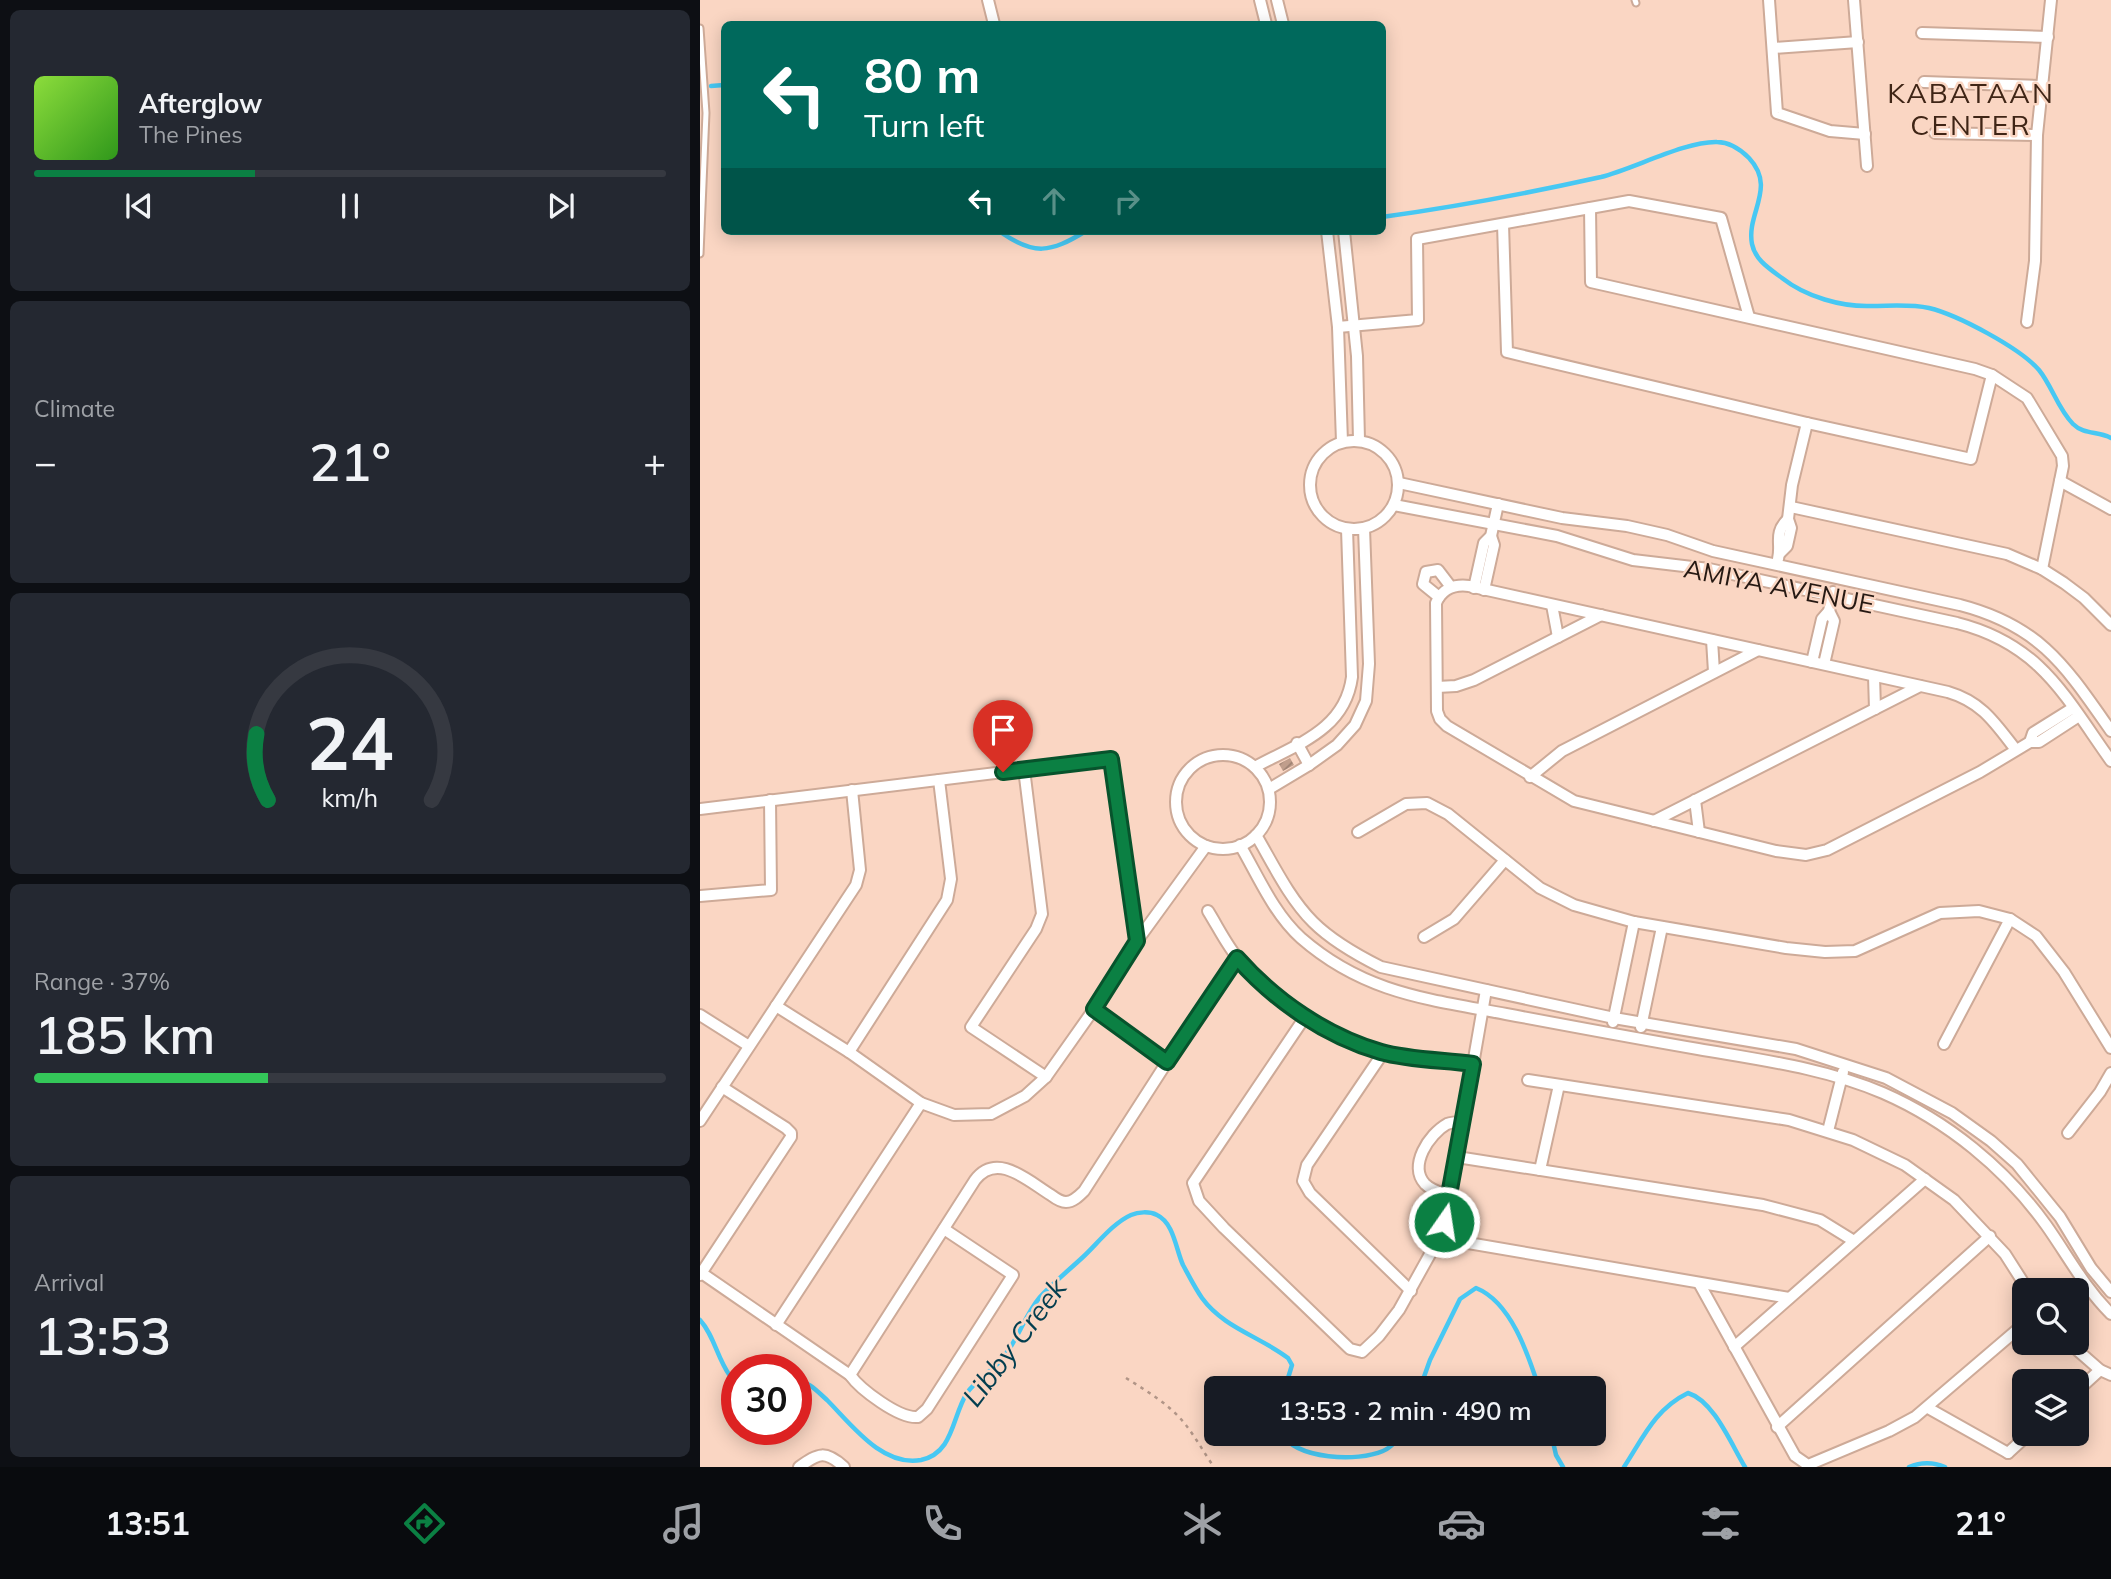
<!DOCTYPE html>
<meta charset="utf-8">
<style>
body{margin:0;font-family:Mulish,sans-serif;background:#242831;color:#f1f3f6;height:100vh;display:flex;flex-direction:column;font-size:26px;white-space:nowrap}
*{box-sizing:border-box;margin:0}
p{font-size:23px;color:#9ea1a6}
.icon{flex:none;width:38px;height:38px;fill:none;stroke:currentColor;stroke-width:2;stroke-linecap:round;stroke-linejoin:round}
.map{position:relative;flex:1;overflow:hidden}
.side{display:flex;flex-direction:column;gap:10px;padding:10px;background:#0d0f14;width:700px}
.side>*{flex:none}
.guide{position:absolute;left:21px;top:21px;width:665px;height:214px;border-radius:10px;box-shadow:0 4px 18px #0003;background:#00695c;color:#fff;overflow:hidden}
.fabs{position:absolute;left:1312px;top:1278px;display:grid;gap:14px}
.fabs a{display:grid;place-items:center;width:77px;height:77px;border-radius:10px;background:#171b24;box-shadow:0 4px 18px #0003;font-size:35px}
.speed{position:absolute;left:21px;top:1354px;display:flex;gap:14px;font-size:35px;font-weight:700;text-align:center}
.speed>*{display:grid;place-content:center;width:91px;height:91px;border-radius:50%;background:#171b24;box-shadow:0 4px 18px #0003;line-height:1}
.speed .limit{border:10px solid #d22;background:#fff;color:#111}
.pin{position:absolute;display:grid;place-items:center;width:60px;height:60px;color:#fff;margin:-72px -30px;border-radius:50% 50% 50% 0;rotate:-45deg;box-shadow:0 0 7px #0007}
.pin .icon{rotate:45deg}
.me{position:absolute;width:77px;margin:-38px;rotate:13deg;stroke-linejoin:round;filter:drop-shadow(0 0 5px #0008)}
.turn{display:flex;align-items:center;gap:24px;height:147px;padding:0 28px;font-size:32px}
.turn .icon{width:91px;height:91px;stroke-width:2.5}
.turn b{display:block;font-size:49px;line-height:60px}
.lanes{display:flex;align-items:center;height:66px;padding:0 28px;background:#0003;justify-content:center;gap:35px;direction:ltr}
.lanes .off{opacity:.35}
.big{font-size:52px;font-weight:600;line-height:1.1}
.side .widget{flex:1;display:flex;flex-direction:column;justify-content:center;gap:10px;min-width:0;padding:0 24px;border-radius:10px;background:#242831}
.side .dial{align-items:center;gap:0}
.dial svg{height:182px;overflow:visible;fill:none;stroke:#363941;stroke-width:7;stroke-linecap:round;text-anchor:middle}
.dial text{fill:#f1f3f6;stroke:none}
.song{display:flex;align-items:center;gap:21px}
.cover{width:84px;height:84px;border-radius:10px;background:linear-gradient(135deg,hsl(90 70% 55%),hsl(110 70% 35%))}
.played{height:7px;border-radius:4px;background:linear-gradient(90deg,#0b8043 35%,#363941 35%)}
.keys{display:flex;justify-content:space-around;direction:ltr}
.heat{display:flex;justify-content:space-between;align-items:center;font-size:38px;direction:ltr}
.charge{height:10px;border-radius:5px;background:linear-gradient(90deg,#34c759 37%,#363941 0)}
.trip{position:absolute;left:504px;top:1376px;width:402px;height:70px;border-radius:10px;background:#171b24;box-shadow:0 4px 18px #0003;font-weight:600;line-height:70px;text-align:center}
.tabs{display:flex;height:112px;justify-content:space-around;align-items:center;background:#090b0e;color:#9ea1a6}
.tabs .icon{width:49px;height:49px}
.tabs .on{color:#0b8043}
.tabs b{font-size:32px;color:#f1f3f6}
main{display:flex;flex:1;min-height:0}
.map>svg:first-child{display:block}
</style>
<main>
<section class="side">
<div class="widget">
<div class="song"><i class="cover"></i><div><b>Afterglow</b><p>The Pines</p></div></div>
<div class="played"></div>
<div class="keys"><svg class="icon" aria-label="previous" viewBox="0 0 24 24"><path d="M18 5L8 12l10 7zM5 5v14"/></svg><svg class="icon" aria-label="pause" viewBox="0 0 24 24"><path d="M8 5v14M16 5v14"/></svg><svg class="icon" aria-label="next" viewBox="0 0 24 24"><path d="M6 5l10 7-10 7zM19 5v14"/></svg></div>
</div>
<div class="widget"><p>Climate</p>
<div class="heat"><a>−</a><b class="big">21°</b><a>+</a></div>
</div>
<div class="widget dial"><svg viewBox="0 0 100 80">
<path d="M14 69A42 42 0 1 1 86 69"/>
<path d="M14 69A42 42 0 0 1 9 40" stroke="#0b8043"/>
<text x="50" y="56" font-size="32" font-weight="700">24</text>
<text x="50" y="72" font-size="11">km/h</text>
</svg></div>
<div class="widget"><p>Range · 37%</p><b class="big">185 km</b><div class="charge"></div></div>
<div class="widget"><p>Arrival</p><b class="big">13:53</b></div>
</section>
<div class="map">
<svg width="1411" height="1467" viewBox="0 0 1411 1467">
<defs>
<pattern id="building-hatch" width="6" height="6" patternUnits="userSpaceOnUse" patternTransform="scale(1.75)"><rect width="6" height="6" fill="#c09e8c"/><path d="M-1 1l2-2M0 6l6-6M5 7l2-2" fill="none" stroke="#9c8071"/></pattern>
</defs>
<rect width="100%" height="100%" fill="#fad6c3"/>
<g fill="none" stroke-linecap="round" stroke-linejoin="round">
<g stroke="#47c8f3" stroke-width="4.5">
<path d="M11,86L24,85"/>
<path d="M682,217C755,207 829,193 901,177C933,169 986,141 1017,142C1029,142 1041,150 1049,158C1077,188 1046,213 1052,244C1055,260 1070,269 1082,278C1106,297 1142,307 1171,306C1191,306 1210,304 1229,308C1258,315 1320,348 1339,370C1352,386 1358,409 1373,424C1384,435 1398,431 1411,438"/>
<path d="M299,231C334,256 350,253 386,231"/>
<path d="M0,1320C14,1335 17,1358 30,1376L37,1377"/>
<path d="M96,1380C108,1381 118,1392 127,1400C151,1424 182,1467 221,1460C254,1453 252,1416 267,1393C276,1380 291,1372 301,1360C318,1341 324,1316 340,1297C353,1283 369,1270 383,1257C397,1244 413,1223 431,1215C438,1212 449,1211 457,1215C474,1223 476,1250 483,1265C489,1276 495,1288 502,1298C524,1328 559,1336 588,1358L592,1365L585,1388"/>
<path d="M720,1388L730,1360L760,1299L776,1288C811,1302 828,1354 839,1388"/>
<path d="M581,1433C597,1460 658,1462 683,1451C691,1448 698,1439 704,1433"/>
<path d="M851,1433L856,1455L863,1467"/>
<path d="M924,1467C943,1438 955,1409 988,1393C1014,1401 1031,1444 1045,1467"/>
<path d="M1209,1467C1221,1462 1233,1462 1245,1467"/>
</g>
</g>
<path fill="url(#building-hatch)" d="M590,758L594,765L583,771L579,764Z"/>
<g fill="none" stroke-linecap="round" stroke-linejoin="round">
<defs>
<g id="service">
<path d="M935,0L936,3"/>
<path d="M0,28L6,113L0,254"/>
</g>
<g id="minor">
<path d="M288,0L294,24"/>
<path d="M560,0L566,24"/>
<path d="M577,0L583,24"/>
<path d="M1069,0L1077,113L1130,131L1165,134"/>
<path d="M1154,0L1167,166"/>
<path d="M1222,33L1348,37"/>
<path d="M1073,48L1158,42"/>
<path d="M1224,82L1342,86"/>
<path d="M1235,133L1337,135"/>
<path d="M890,208L891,282L1275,369L1292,375L1327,398L1362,456L1363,466L1342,569"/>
<path d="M803,224L807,352L1107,423L1271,459L1292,375"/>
<path d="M627,231L638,327L642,442"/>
<path d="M644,231L657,356L659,440"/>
<path d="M1327,322L1335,261L1337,135L1351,0"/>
<path d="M638,327L718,320L717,239L929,201L1021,218L1049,317"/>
<circle cx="654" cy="485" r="44"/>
<path d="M1360,481L1411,509"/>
<path d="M699,483L862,518L927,526L967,535L1013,551L1260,605C1341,626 1366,667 1411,731"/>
<path d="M694,505L857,536L933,560L1009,569L1257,623C1340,644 1364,695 1411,761"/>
<path d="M1091,507L1307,554L1342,569L1364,583L1384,598L1411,625"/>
<path d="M1080,553L1087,546L1091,528L1088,519L1092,485L1107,423"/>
<path d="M1078,559C1082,543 1073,534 1088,519"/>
<path d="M774,588L784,543L791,536L798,504"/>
<path d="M784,590L794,545L791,536"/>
<path d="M739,597L723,584L726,572L738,570L751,587"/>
<path d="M852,605L858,637"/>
<path d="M1012,640L1014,672"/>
<path d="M1112,662L1122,619L1129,611L1133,592"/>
<path d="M1124,664L1134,621L1129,611"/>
<path d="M1174,676L1175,709"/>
<path d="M737,687L756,686L774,680L901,615"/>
<path d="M1330,742L1333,733L1373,708"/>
<path d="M597,743L609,765"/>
<path d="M1316,750C1295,723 1282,702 1248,692L769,586C754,584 742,589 736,603L737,711L740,719L747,726L874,801L1076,851L1106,855L1127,850L1280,772L1330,742H1339L1379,716"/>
<circle cx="523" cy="802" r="47"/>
<path d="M555,767C597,744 645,730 652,677L647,529"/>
<path d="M324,769L342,914L336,929L271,1027L346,1077"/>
<path d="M830,777L862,751L1058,650"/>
<path d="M569,789L609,765L637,745L655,725L666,701L669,664L664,528"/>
<path d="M995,800L999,832"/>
<path d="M0,809L411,759L437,941"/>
<path d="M954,821L1220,686"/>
<path d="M658,832L706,804L727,803L748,814L840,888L874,905L934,922L1086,948L1125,952L1155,951L1240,913L1279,911L1310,919L1336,936L1364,972L1411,1048"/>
<path d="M556,835C573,864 589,898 613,922C632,941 657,955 681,967L914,1018L1096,1049L1186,1078L1252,1113L1291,1141L1317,1164L1360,1217L1391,1268L1411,1292"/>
<path d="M540,845C558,876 574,914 601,938C664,993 727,999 806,1014C870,1026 934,1038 998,1049C1061,1060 1125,1068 1183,1093C1247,1121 1305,1168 1346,1225C1368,1256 1384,1287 1411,1314"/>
<path d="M0,896L71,890L70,800"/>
<path d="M508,911C518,927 527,946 540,961C575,1003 630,1038 682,1052C711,1060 744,1060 773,1064"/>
<path d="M724,937L754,919L805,860"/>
<path d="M76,1006L149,1052L221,1103L254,1115L291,1114L325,1096L346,1077L394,1009L437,941L506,846"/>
<path d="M394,1009L467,1062"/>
<path d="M0,1015L49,1046"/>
<path d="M605,1017L493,1183L499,1201L524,1228L650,1349L662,1352L679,1336L699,1310L739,1238L750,1196L786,990"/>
<path d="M913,1022L934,922"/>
<path d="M941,1027L962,927"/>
<path d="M1244,1044L1310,919"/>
<path d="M149,1052L247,900L251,879L239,780"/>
<path d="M683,1053L607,1165L603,1181L610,1193L711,1291"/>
<path d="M828,1080L1089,1120L1153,1140L1205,1165L1254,1200L1305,1254L1328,1290"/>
<path d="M0,1121L156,885L160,870L152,790"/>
<path d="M1128,1131L1143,1072"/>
<path d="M1368,1133L1400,1092L1411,1073"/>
<path d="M757,1157L1063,1205L1120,1220L1154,1241"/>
<path d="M840,1170L859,1085"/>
<path d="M750,1196C742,1193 732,1191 725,1184C708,1166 729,1134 747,1124C752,1122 757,1122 763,1122"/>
<path d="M739,1238L1089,1298"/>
<path d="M3,1274L150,1375C160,1389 199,1419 218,1417L227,1409L313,1275L244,1229"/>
<path d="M0,1275L91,1137V1133L86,1128L22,1087"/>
<path d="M999,1283L1095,1456L1108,1465L1189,1431L1215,1417L1325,1323"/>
<path d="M76,1325L221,1103"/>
<path d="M1368,1342L1400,1370L1411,1375"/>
<path d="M1034,1347L1225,1179"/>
<path d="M150,1375L275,1180C297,1151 328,1181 351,1195C355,1198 360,1202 366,1202C373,1202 379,1196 384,1191L467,1062L537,958"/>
<path d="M1377,1391L1400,1370"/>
<path d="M1228,1408L1308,1453"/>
<path d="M1077,1427L1290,1236"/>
<path d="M1308,1453L1330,1433"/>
<path d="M99,1467C119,1453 125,1450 144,1467"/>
</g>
</defs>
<use href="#service" stroke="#cdaa98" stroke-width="9"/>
<use href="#minor" stroke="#cdaa98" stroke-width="14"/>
<path stroke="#b19587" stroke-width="2.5" stroke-dasharray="3.5 5" stroke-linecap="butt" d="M426,1378C445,1390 464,1401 479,1417C493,1432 502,1450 514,1467"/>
<use href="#service" stroke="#fff" stroke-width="5"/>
<use href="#minor" stroke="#fff" stroke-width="10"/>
</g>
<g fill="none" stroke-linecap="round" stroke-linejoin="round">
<defs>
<path id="route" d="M303,772L411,759L437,941L394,1009L467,1062L537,958C575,1001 626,1036 681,1052C709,1060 744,1060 773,1064L744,1222"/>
</defs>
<use href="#route" stroke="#07532c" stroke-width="18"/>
<use href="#route" stroke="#0b8043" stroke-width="12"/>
</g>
<g text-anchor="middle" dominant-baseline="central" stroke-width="5" stroke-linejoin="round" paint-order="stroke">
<g font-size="26" fill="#261913" stroke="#fad6c3">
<text transform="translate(1079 586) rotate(11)">AMIYA AVENUE</text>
</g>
<g font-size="28" letter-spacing="2" fill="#3f2516" stroke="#fad6c3">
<text x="1271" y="92">KABATAAN<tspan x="1271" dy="32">CENTER</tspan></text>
</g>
<g font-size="28" font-style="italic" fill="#033e4f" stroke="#fad6c3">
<text transform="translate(314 1342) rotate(-53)">Libby Creek</text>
</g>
</g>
</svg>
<div class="fabs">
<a><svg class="icon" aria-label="search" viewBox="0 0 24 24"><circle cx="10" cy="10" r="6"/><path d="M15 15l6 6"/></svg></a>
<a><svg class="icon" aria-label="layers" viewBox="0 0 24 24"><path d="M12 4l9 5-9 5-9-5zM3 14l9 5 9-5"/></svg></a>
</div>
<div class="speed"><div class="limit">30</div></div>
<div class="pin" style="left:303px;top:772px;background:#d93025"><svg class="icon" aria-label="arrive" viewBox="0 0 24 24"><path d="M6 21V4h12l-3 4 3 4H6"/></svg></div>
<svg class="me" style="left:744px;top:1222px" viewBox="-20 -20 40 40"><circle r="17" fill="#0b8043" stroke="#fff" stroke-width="3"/><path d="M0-11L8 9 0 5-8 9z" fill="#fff"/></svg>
<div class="trip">13:53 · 2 min · 490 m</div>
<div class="guide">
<div class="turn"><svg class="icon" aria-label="left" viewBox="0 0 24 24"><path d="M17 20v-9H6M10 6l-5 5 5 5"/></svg><div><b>80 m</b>Turn left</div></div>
<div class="lanes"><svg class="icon" aria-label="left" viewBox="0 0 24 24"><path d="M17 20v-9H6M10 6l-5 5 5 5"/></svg><svg class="icon off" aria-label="ahead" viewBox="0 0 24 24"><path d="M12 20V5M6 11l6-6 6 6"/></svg><svg class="icon off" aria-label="right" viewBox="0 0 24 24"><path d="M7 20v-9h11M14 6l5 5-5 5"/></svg></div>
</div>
</div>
</main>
<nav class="tabs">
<b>13:51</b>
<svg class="icon on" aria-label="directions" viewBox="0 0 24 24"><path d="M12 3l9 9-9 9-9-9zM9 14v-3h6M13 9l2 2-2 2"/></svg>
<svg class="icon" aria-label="music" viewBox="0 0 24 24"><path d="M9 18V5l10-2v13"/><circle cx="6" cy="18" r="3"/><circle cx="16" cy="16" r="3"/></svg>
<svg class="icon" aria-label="phone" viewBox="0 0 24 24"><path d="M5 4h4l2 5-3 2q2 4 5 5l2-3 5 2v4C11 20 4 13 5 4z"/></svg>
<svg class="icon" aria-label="climate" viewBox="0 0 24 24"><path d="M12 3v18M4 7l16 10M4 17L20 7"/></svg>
<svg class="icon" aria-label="car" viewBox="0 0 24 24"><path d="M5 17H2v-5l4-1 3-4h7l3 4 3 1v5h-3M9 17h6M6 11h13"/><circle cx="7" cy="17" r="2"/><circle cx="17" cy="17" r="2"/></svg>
<svg class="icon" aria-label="filters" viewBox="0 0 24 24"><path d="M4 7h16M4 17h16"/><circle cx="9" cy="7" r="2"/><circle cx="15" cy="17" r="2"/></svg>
<b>21°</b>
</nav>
